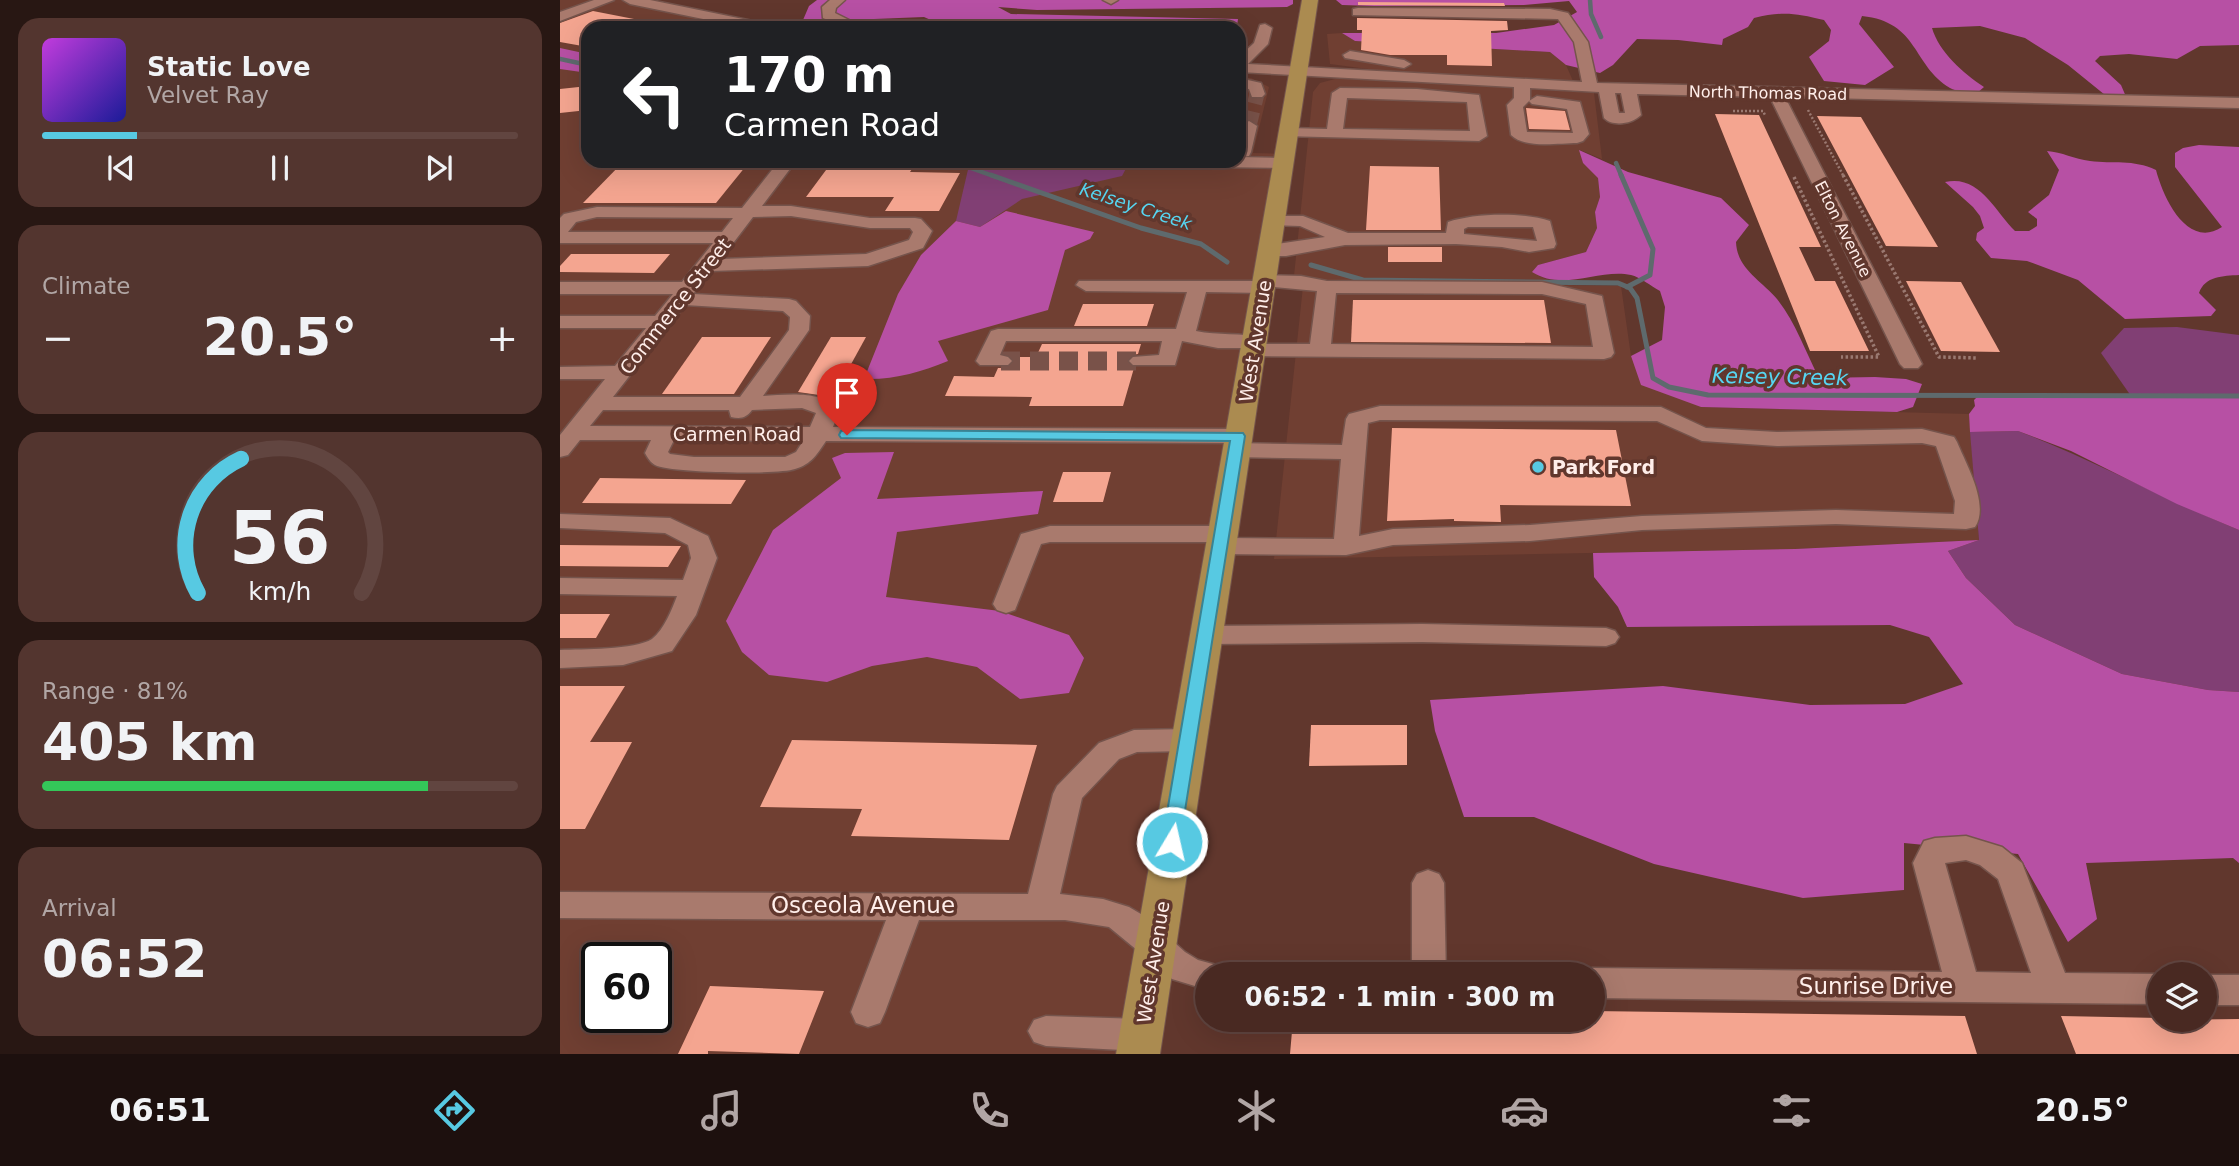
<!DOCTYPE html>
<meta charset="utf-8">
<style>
body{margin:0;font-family:"DejaVu Sans",sans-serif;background:#53352f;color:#f1f3f6;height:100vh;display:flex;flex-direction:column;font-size:26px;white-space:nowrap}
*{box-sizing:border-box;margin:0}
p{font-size:23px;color:#b1a6a5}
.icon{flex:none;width:38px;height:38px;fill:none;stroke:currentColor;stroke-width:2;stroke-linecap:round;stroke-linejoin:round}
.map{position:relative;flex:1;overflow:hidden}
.sheet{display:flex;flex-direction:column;gap:18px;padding:18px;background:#281713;width:560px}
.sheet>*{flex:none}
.guide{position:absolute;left:21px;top:21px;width:665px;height:147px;border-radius:21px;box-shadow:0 7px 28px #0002,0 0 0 2px #614540;background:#202124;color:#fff;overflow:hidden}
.buttons{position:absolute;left:1587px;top:962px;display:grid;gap:14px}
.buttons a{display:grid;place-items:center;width:70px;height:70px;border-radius:50%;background:#492922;box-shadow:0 7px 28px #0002,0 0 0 2px #614540;font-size:35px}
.speed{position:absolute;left:21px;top:942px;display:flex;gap:14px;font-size:35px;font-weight:700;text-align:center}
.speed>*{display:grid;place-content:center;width:91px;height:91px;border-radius:50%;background:#492922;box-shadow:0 7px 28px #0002,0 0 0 2px #614540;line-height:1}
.speed .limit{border:4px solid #111;border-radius:10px;background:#fff;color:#111}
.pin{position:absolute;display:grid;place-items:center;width:60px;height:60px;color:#fff;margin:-72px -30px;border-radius:50% 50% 50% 0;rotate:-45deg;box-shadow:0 0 7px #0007}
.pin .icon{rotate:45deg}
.me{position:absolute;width:77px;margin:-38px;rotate:9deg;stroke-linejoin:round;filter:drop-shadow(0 0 5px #0008)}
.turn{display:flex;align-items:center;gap:24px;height:147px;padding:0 28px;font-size:32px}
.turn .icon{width:91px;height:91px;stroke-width:2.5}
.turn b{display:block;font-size:49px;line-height:60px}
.big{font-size:52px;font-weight:700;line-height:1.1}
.sheet .widget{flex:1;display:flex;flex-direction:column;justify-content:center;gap:10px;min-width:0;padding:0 24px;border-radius:21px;background:#53352f}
.sheet .dial{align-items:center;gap:0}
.dial svg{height:182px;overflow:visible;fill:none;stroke:#614540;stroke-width:7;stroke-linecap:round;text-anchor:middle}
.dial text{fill:#f1f3f6;stroke:none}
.song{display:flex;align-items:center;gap:21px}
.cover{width:84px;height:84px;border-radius:10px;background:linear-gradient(135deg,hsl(290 70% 55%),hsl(240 70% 35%))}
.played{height:7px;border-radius:4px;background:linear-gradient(90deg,#57c9e2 20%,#614540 20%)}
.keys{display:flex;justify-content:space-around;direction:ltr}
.heat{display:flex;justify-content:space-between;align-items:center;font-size:38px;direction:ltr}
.charge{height:10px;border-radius:5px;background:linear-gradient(90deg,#34c759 81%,#614540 0)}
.trip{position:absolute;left:635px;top:962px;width:410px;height:70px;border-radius:35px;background:#492922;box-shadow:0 7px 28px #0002,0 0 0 2px #614540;font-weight:700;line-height:70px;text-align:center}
.menu{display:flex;height:112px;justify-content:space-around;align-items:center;background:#1d100e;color:#b1a6a5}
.menu .icon{width:49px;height:49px}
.menu .current{color:#57c9e2}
.menu b{font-size:32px;color:#f1f3f6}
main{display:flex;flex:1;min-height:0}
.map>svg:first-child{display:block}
</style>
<main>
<section class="sheet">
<div class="widget">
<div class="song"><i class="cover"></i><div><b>Static Love</b><p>Velvet Ray</p></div></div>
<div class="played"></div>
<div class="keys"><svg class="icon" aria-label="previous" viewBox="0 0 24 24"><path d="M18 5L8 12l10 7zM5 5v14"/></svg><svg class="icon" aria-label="pause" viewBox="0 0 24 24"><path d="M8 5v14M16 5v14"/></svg><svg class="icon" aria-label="next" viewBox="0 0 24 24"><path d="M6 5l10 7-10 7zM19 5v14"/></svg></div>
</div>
<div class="widget"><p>Climate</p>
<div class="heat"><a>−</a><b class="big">20.5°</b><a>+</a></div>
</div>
<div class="widget dial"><svg viewBox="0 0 100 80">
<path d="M14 69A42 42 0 1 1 86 69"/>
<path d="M14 69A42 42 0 0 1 33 10" stroke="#57c9e2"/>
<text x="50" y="56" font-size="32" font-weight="700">56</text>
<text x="50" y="72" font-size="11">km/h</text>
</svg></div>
<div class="widget"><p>Range · 81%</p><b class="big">405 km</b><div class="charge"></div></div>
<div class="widget"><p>Arrival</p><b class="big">06:52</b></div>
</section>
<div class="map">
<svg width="1679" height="1054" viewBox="0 0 1679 1054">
<rect width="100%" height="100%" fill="#61372d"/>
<g fill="#703f32" fill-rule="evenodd">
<path d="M0,0H70L208,28H28V161H679V78H691L709,87L693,153L725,154L578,1054H0ZM37,957H96V1017H37Z"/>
<path d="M782,33L795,41L990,52L1006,65L1013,81L823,71L770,64L767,34Z"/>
<path d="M804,78L1034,93L1042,159L1020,150L1023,163L1038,177L1040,197L1035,212L1037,228L1026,252L978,265L979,276L993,282L851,283L1061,286L1071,356L1141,407L1409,414L1419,540L1235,549L714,559L744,277L734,276L753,92L760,83L775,79Z"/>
</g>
<g fill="#813f74">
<path d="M410,161H570L562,176L462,199L420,227L396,221Z"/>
<path d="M1617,327L1679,335V396H1571L1541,353L1564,328Z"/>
<path d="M1458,431C1533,460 1604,499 1679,530V692L1648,690L1562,674L1455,625L1406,578L1388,551L1419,540L1410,432Z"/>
</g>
<g fill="#b750a4">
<path d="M257,0H733V4L727,7L477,10L438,7L451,14L678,19L677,26L670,28H560L461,23L447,28H381L380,24L364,17L314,19L293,28L240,27L249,6Z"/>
<path d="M776,0H1679V45L1640,46L1617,59L1569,54L1540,56L1535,61L1561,85L1567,99H1550L1508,65L1465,38L1420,26L1372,28C1379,52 1403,73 1424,87L1417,93C1409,92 1396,92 1390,88C1352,65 1359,22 1302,16L1299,24L1334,67L1305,85L1264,81L1249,57L1269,41L1271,30L1264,20C1236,13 1222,11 1194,18L1188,27L1163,39L1162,45L1118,40L1077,39L1053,65L1040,73L1006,65L990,52L795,41L782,33H936L994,25L1017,12L1009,1L964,5L814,6L782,5Z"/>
<path d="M0,48L28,54V73L0,69Z"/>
<path d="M1639,145L1679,147V275C1663,276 1645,276 1639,293L1656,310L1651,316L1565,319L1518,280L1467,261L1431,258L1416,240L1417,233L1424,228L1420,216L1413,207L1385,182C1419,174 1435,211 1455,231H1469L1477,226V219L1468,212L1489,195L1499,170L1487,151C1502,152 1514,159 1530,161C1553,164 1573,159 1596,170C1603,197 1627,250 1662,227L1615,167V153L1623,148Z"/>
<path d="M1019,150L1068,172L1161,198L1189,225L1176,242C1177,269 1201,280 1217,299C1235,321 1246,353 1259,378L1315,377L1346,379L1362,384L1353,407L1337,412L1141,407L1081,385L1071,356L1102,340L1105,307L1100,291C1091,286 1080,277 1071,275C1040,268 1003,292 972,272L978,265L1026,252L1037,228L1035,212L1040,197L1038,178L1023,163Z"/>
<path d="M446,211L534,232L530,239L505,250L488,310L378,341L388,361C361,372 334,380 304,379L338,294L361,255L396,221L420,227Z"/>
<path d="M1419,395L1679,396V530L1617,504L1511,451L1458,431L1410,432L1409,414L1415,406L1414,400Z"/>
<path d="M334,452L317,499L483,491L478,514L337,532L326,597L440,611L509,635L524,658L509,693L460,699L417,667L367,657L312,666L267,682L209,675L182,652L166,621L213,530L281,478L272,458L285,453Z"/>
<path d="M1419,540L1388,551L1406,578L1455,625L1562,674L1648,690L1679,692V863L1673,858L1526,863L1537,919L1508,942L1458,854L1344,843V890L1243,898L1094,864L974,817H904L875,731L870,700L1103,686L1250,705L1345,704L1403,684L1369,637L1330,625L1067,627L1058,607L1034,577L1033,553L1235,549Z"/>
</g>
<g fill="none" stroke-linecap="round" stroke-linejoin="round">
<g stroke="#5e6a6d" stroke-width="4.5">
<path d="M1030,0L1031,14L1041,37"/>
<path d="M0,59L28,65"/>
<path d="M391,161L436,177"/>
<path d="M1056,163L1062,177"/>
</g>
<g stroke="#5e6a6d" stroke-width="5">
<path d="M431,175L581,228L641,244L667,262"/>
<path d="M1061,175L1093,249L1090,275L1067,287"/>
<path d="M751,265L803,280L1058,283L1070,288L1077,298L1093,378L1109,387L1148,395L1679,396"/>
</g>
</g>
<g fill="#f4a590">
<path d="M798,2L944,3L945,6L798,5Z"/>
<path d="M33,11L74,19L73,28H28V47L0,42V23Z"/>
<path d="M797,18L947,21L948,30L931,31L932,66L887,65V55H830L801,50L802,30H797Z"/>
<path d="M28,86V110L0,113V89Z"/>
<path d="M966,108L1005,111L1010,130L969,129Z"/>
<path d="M1155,114L1199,115L1261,247H1239L1255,281H1275L1309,351H1250Z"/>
<path d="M1257,116L1301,117L1378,247L1326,246Z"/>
<path d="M64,161H190L156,203H23Z"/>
<path d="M269,166H354L350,172L400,173L379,211H325L334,197H246Z"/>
<path d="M810,166L879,167L881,230H806Z"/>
<rect x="828" y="247" width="54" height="15"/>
<path d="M11,254H110L94,273L0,272V266Z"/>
<path d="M1346,281L1401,282L1440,352L1381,351Z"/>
<path d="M793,300H984L991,343L791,342Z"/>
<path d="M523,304H594L587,326H514Z"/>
<path d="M142,337H211L174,394H102Z"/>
<path d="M271,337H306L273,397L238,392Z"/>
<path d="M482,344H581L578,354L571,355L566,361L574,368L563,406H469L472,397L385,396L394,376L434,377L438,368H448L454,363L452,357H476Z"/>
<path d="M832,428L1056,430L1071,506L940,505L941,522L894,521V519L827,521Z"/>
<path d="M503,472H551L543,502H493Z"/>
<path d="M40,478L186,480L171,504L22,503Z"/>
<path d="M0,545L121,546L108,567L0,566Z"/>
<path d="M0,614H50L36,638H0Z"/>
<path d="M0,686H65L30,742H72L25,829H0Z"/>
<path d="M751,725H847V765L749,766Z"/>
<path d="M232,740L477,745L449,840L291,836L302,809L200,807Z"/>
<path d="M150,986L264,991L239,1054L148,1051V1054H118Z"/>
<path d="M1032,1011L1405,1016L1417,1054H730L733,1020H1032Z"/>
<path d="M1501,1016L1600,1018V1020L1679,1019V1054H1516Z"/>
</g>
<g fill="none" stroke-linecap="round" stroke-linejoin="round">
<path stroke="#795249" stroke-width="15" stroke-dasharray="15 8" stroke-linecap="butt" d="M689,126L697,94"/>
<path stroke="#795249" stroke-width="19" stroke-dasharray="19 10" stroke-linecap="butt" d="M441,361H580"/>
<defs>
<g id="minor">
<path d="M34,0H54L0,21V12Z"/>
<path d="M63,0H90L208,24L215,28H187L70,4Z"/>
<path d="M270,0H285L276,8L275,13L305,28H286L263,18L262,7Z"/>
<path d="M543,0H558L551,4Z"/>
<path d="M798,8L990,9L1008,13L1028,42L1037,83L1679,98V108L1225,97L1362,364L1358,368H1344L1340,364L1210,97L1077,94L1081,115C1072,124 1053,127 1044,118L1039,92L970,88V100L963,107L967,132L1013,133L1007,109L972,104L969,101L977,96L1020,102L1029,134L1023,141L1017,143C998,143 965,149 951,135L947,105L954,98V87L679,72V57L694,43L700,25L705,24L712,28L708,44L688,64L1022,82L1014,42L998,19L793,15V9ZM1055,93H1061L1065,113H1059Z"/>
<path d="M790,51L844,60L851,64L844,68L785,58L783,55Z"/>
<path d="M679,78L701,83L705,94L702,97H692L689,89L679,88Z"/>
<path d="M780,88L857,89L919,95L927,136L919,141L723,136L721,133L723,130L729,128L767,129L772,93ZM787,98L907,102L910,131L783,129Z"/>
<path d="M689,121L697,126L691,152L689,156L679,157L681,126Z"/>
<path d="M679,157L724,158L732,163L724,168L569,166L561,161H679Z"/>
<path d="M219,161H236L202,206H231L310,218H355L361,219L372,231L363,248L308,266L151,271L133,294L229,299L236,301L250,316L249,330L203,396C225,395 264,389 279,411L273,427L678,429L686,431L689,436L686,441L678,443L266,441C257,454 252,464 235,469C219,475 110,473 95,465C91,463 87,457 85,453L91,440H20L8,455L0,457V435L45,379H0V367L55,366L86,328H0V316H95L113,294H0V282H122L153,243H0V218L4,214L37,207L182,208ZM231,216L310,228H350L353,232L349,240L306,254L161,259L193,217ZM37,217L173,218L162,232H8L16,222ZM125,305L223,311L230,317L229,330L180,397H53ZM242,408L256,413L250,427L30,426L43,410H169L171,417C181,419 186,418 192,410ZM114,440L243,441L236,452L225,457H134L110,454L108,452Z"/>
<path d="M715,216H743L788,233H886L888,222C914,213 963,212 990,221L996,244L994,248L969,252L942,247L896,244L785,245L726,256H710L701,250L703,246L765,237L740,226L709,225L706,221L709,217ZM908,227H973L977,241L904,234V229Z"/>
<path d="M705,275L741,276L767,281L982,282L1042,296L1054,353L1051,357L1044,359L694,356L687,354L685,348H658L622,341L615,365H573L569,361L573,357L599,355L602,341H446L440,355L448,357L452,361L448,365H420L416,361L431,331L438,329H616L627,292L526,291L516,285L519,281H695L698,277ZM714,287L757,291L750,344H704L702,338C681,332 658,336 636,331L646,292L704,293ZM776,293L982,294L1026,304L1033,347L771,344Z"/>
<path d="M820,406L1101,407L1146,428L1217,432L1362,429L1394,437L1397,442C1406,464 1430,505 1415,527L1406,529L1276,524L1082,530L970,541L833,545L786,555L660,554L651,552L648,546L650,542H490L481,544L455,610L446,613L437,610L433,604L461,534L490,526H662L671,529L674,534L671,538L774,539L781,459L675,457L667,455L664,450L667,445L675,443L782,445L786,419L789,414ZM820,420L1097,421L1142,441L1217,446L1362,443L1376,446L1395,501L1394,514L1276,510L1082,516L970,525L833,529L799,536L808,423Z"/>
<path d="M0,514L110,518L148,536L157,558L136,615L112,651L63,665L0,668V650C22,649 75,650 92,639C104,630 112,609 117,596L0,594V578L123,580L131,558L128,545L105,533L0,528Z"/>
<path d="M862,624L1046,628L1055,631L1059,637L1055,643L1046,646L862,642L646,644L637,641L633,635L637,629L646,626Z"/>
<path d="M629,729L639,733L643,740L639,747L629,751L577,752L559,759L522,798L500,894L543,899L569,907L586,917L625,952L638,960L660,966L664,975H648V990L612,979L549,927L505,920H359L325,1012L320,1023L308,1027L296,1023L291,1012L326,920L0,918V892L468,894L493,794L497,786L539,743L574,730Z"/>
<path d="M1406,836L1442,847L1462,863L1505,973L1600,974V1004L1032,998V975H1019L1032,968L1382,972L1353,863L1364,841L1375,838ZM1406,860L1420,865L1438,879L1471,973L1416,972L1385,863Z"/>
<path d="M868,870L879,874L884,883L886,975H852V883L857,874Z"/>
<rect x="1645" y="975" width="34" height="30"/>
<path d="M486,1016L581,1019L593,1024L599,1035L593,1046L581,1051L486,1046L474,1042L468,1031L474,1020Z"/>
</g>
<path id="major" d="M742,0H758L600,1054H556Z"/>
</defs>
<use href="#minor" stroke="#75544c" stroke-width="3"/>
<use href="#major" stroke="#75544c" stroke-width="2"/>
<g stroke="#9a7971" stroke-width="2.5" stroke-dasharray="2 2" stroke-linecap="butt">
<path d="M1248,110L1284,177"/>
<path d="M1173,111H1203L1205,115"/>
</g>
<g stroke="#9a7971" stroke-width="3.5" stroke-dasharray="2.5 2.5" stroke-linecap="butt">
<path d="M1283,175L1379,357L1418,358"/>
<path d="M1234,177L1319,357H1281"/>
</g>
<use href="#minor" fill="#a97a6d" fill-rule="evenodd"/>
<use href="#major" fill="#ab8b50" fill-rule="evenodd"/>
</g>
<path fill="#57c9e2" stroke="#398393" stroke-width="2" d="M287,430L683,433L685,436L619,848L612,850L605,848L602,842L670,441L281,438L279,435L281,431Z"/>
<circle fill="#57c9e2" stroke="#61372d" stroke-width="2.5" cx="978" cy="467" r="7"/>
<g text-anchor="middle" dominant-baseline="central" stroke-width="7" stroke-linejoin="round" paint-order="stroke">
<g font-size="16" fill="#ffeeea" stroke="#61372d">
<text transform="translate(1208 93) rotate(1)">North Thomas Road</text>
<text transform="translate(1283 229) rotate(63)">Elton Avenue</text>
</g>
<g font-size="18" font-style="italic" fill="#56d6f2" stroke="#61372d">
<text transform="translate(576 206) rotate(18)">Kelsey Creek</text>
</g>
<g font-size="19" fill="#ffeeea" stroke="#61372d">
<text transform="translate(115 306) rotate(-52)">Commerce Street</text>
<text transform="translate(695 341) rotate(-81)">West Avenue</text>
<text x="177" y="434">Carmen Road</text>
<text transform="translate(593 962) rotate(-81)">West Avenue</text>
</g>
<g font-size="19" font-weight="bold" fill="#ffeeea" stroke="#61372d" text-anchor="start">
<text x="992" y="467">Park Ford</text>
</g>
<g font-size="21" font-style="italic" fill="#56d6f2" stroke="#61372d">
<text transform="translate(1220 377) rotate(1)">Kelsey Creek</text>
</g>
<g font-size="23" fill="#ffeeea" stroke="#61372d">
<text x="303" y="905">Osceola Avenue</text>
<text x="1316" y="986">Sunrise Drive</text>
</g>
</g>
</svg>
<div class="buttons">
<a><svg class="icon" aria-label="layers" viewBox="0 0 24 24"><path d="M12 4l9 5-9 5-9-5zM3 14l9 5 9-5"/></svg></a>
</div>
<div class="speed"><div class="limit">60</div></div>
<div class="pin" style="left:287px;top:435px;background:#d93025"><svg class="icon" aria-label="arrive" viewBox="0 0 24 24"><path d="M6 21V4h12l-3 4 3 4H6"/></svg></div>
<svg class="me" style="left:612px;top:842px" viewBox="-20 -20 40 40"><circle r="17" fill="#57c9e2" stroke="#fff" stroke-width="3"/><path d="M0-11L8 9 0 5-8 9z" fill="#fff"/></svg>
<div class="trip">06:52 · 1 min · 300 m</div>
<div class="guide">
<div class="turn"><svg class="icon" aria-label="left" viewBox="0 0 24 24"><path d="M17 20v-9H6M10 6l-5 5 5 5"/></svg><div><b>170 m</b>Carmen Road</div></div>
</div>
</div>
</main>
<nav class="menu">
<b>06:51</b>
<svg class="icon current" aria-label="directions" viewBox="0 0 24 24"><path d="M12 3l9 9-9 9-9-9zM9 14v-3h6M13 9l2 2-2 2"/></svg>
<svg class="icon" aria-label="music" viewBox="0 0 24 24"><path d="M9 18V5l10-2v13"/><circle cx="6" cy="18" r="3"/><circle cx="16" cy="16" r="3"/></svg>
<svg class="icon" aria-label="phone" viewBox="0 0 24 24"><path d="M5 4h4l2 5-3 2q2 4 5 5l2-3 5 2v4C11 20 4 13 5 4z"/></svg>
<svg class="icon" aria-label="climate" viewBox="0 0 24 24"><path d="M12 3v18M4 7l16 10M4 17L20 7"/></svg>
<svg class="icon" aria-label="car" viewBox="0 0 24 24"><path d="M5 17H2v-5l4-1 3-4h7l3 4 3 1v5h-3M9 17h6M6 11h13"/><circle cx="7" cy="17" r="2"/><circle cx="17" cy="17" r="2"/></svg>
<svg class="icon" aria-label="filters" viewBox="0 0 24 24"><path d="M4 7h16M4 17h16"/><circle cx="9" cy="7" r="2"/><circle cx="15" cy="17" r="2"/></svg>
<b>20.5°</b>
</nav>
